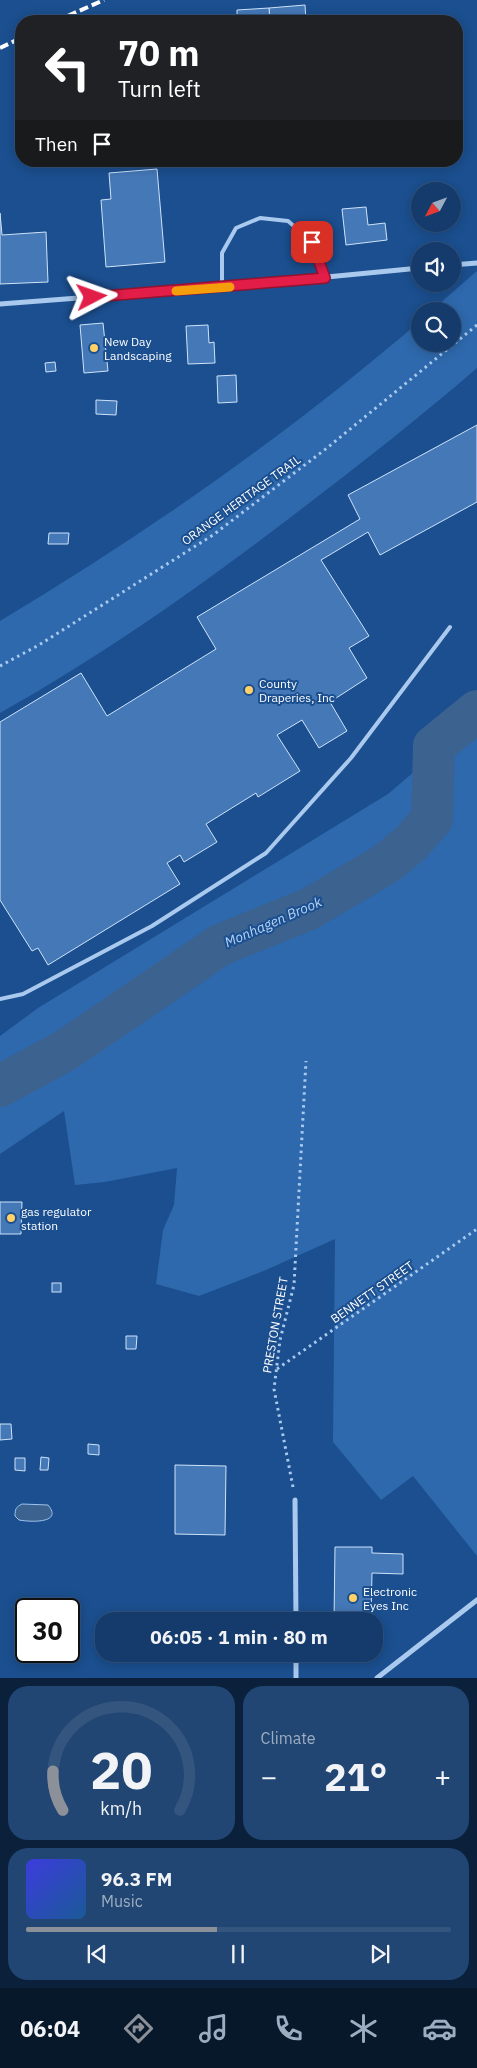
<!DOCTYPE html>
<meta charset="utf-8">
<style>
body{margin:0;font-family:"IBM Plex Sans",sans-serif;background:#214673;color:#f1f3f6;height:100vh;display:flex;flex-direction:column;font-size:19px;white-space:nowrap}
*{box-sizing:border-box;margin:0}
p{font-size:16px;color:#9dadc1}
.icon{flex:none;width:28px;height:28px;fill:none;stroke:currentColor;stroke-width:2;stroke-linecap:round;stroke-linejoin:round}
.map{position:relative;height:1678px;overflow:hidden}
.side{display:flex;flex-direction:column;gap:8px;padding:8px;background:#0b203b;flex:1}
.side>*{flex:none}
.banner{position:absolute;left:15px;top:15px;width:448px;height:152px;border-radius:20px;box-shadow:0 2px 12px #0003,0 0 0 1px #33557e;background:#202124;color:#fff;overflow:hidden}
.needle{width:32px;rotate:229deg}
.fabs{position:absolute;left:411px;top:182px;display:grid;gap:10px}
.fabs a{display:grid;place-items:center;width:50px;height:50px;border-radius:50%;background:#143b6b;box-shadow:0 2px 12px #0003,0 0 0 1px #33557e;font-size:25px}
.speed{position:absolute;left:15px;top:1598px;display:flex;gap:10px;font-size:25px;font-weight:700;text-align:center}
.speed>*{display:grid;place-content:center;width:65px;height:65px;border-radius:50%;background:#143b6b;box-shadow:0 2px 12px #0003,0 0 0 1px #33557e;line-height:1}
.speed .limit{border:2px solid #111;border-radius:8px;background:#fff;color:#111}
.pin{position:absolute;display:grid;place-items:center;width:42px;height:42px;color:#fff;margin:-21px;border-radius:10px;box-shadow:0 2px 8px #0006}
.me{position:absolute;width:55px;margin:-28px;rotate:86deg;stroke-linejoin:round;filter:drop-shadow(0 0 4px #0008)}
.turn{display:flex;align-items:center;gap:18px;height:105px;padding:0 20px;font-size:22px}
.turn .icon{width:65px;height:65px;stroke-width:2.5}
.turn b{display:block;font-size:35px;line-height:42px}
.then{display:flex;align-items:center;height:48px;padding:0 20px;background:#0003;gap:10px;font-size:19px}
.big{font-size:38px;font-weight:700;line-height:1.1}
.side .card{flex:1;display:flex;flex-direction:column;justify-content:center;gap:8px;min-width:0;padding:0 18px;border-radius:20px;background:#214673}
.side .dial{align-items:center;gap:0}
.dial svg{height:130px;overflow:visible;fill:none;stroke:#33557e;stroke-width:7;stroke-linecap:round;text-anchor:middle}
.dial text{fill:#f1f3f6;stroke:none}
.song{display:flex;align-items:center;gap:15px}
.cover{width:60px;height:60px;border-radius:8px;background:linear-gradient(135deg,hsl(240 70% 55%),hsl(210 70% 35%))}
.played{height:5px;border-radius:2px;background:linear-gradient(90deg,#8c9099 45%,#33557e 45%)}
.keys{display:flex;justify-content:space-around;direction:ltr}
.heat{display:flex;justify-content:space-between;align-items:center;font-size:28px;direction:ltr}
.side .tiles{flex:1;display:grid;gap:8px;grid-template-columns:1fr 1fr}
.card:last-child{grid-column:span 2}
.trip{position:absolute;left:95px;top:1612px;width:288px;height:50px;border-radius:20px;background:#143b6b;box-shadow:0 2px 12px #0003,0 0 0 1px #33557e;font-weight:700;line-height:50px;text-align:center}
.dock{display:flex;height:80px;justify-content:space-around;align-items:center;background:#08182b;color:#9dadc1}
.dock .icon{width:35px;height:35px}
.dock .on{color:#8c9099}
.dock b{font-size:22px;color:#f1f3f6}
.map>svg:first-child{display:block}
</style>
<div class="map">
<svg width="477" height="1678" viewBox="0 0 477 1678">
<rect width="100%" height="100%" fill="#1b4f8f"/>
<g fill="#2e69ad">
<path d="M477,271V368C417,420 354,469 291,517C198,588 103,655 0,713V621C147,533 290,433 420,321V344H452V311H431Z"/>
<path d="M477,712V1556L413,1476L381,1500L333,1442L335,1239L266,1270L199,1296L156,1284L163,1230L174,1205L177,1168L105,1182L75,1185L64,1111L0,1154V1036L38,1008L388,794L457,735Z"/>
</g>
<path fill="#3c6290" stroke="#9cc4f0" d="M22,1504L48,1505C64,1524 29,1522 19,1520L15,1516C15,1509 16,1507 22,1504Z"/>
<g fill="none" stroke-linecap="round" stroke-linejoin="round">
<path stroke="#3c6290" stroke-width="42" d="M0,1086L66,1050L220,945L309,909L387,863L411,843L432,819L434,746L477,711"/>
</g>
<g fill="#4478b7" stroke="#cfe3fa">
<path d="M305,5L306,21H270L269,8Z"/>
<path d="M269,8L270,21H237V10Z"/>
<path d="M157,169L165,262L106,267L101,200L111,199L109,173Z"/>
<path d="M366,207L368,225L385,223L387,240L346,245L342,209Z"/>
<path d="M0,213L2,235L46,232L48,282L0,284Z"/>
<path d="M103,323L108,371L84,373L80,325Z"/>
<path d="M208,325L209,343L214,342L215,363L188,364L186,326Z"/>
<path d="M55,362L56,371L46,372L45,363Z"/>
<path d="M236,375L237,402L218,403L217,376Z"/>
<path d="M96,400L117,401L116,415L96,414Z"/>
<path d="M477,425V502L380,555L368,532L321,560L369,636L349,648L367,678L330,702L347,731L319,748L302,720L277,735L300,771L258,797L256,793L206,824L217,842L184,862L180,855L167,863L180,884L48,965L38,948L32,951L0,900V722L81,673L107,716L216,649L197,617L360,519L348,495Z"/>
<path d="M49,533H69L68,544H48Z"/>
<path d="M0,1202H22L21,1234H0Z"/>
<rect x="52" y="1283" width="9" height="9"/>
<path d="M126,1336H137L136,1349H126Z"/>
<path d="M0,1424H11L12,1439L0,1440Z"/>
<path d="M88,1444L99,1445V1455L88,1454Z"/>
<path d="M41,1457L49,1458L48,1470H40Z"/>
<path d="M15,1458H25V1471L15,1470Z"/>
<path d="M175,1465L226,1466L225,1535L175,1534Z"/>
<path d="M335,1547H372V1553L403,1554V1574L372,1573L371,1621H334Z"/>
</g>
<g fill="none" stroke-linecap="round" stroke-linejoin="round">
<g stroke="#a9c9ee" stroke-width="3" stroke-dasharray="2.5 4" stroke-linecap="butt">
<path d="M0,666L39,645L213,535L327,448L477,325"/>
<path d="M277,1369L477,1229"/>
<path d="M293,1487L274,1389L280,1340L294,1285L306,1061"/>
</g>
<g stroke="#a9c9ee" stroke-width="4">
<path d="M222,287V253L236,228L260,218L288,221L312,242L325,278"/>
<path d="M0,999L23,994L152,926L266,853L351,758L450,627"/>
</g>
<g stroke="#a9c9ee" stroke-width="5">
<path d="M452,265L477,263"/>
<path d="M0,304L222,287L420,268"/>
<path d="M295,1500L296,1621"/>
<path d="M296,1654V1678"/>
<path d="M377,1678L477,1600"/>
</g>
<g stroke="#fff" stroke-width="4" stroke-dasharray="9 4" stroke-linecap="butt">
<path d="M56,21L104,0"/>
<path d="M0,48L21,38"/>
</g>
</g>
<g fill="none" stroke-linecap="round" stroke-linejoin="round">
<defs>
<path id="route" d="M92,297L325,278L312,242"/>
</defs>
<use href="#route" stroke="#92132f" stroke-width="12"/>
<use href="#route" stroke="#e11d48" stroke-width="9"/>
<path stroke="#f59e0b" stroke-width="9" d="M176,291L230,287"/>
</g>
<g fill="#ffd166" stroke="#1b4f8f" stroke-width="2">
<circle cx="94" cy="348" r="5"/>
<circle cx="249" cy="690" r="5"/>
<circle cx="11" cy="1218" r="5"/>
<circle cx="353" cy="1598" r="5"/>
</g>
<g text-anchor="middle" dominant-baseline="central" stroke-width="4" stroke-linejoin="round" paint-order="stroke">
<g font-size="12" fill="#fff" stroke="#1b4f8f" text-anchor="start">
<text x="104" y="341">New Day<tspan x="104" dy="14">Landscaping</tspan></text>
<text x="259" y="683">County<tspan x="259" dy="14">Draperies, Inc</tspan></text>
<text x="21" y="1211">gas regulator<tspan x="21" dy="14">station</tspan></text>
<text x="363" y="1591">Electronic<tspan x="363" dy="14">Eyes Inc</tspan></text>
</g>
<g font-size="12" fill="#fff" stroke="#1b4f8f">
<text transform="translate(241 500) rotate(-36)">ORANGE HERITAGE TRAIL</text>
<text transform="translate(372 1292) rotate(-35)">BENNETT STREET</text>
<text transform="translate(275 1325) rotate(-80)">PRESTON STREET</text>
</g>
<g font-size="14" font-style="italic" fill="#b5d3f5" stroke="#1b4f8f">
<text transform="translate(273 922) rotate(-24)">Monhagen Brook</text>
</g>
</g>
</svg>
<div class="fabs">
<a><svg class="needle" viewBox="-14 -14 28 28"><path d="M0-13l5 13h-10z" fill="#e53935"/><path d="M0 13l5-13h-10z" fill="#9dadc1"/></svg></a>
<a><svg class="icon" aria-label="sound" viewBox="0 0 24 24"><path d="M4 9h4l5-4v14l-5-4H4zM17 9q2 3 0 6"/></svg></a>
<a><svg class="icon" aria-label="search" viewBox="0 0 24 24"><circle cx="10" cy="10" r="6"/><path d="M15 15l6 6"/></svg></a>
</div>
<div class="speed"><div class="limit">30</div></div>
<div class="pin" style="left:312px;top:242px;background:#d93025"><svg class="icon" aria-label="arrive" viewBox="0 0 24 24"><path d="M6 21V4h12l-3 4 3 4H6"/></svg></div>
<svg class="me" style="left:92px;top:297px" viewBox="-20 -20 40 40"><path d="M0-17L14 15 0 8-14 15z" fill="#e11d48" stroke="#fff" stroke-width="4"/></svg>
<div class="trip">06:05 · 1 min · 80 m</div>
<div class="banner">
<div class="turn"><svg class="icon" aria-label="left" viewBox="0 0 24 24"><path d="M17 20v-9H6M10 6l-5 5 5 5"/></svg><div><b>70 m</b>Turn left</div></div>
<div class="then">Then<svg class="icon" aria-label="arrive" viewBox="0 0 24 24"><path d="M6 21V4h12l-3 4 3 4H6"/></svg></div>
</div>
</div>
<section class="side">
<div class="tiles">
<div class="card dial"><svg viewBox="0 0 100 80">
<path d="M14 69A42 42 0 1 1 86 69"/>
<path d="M14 69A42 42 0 0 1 8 45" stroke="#8c9099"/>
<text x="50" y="56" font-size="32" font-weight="700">20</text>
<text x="50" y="72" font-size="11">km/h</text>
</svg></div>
<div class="card"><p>Climate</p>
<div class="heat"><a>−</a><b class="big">21°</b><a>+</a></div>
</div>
<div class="card">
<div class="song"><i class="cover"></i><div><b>96.3 FM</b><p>Music</p></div></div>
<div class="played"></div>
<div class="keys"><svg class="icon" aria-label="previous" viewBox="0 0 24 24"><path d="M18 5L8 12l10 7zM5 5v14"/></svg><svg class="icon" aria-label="pause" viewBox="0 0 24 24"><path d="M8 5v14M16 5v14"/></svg><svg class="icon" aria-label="next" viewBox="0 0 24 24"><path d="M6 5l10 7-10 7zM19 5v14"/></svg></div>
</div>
</div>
</section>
<nav class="dock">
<b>06:04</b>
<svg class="icon on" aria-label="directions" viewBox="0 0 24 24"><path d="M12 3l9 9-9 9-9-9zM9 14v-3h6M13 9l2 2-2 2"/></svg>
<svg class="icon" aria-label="music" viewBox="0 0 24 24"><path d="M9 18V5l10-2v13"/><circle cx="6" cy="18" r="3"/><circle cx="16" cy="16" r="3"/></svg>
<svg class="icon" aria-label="phone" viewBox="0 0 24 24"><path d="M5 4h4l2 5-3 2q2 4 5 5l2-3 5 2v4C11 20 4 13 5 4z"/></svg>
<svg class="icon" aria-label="climate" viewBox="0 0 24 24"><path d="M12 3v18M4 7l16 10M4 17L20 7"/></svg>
<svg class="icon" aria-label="car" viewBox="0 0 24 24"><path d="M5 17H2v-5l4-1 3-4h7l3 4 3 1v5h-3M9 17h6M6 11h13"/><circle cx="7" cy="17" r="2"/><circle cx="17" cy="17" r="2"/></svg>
</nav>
